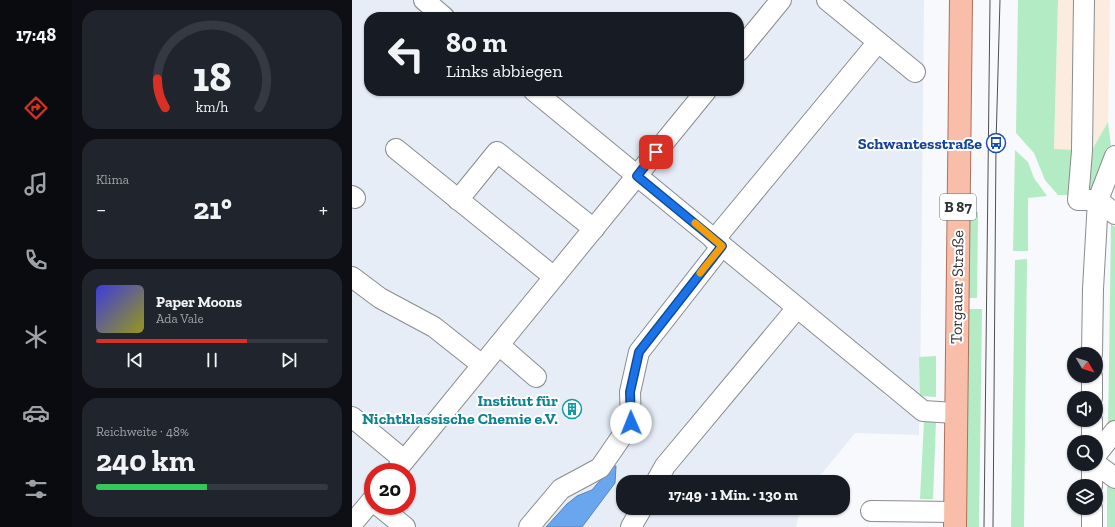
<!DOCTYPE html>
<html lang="de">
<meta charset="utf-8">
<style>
body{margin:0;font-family:"Zilla Slab",serif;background:#20242c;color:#f1f3f6;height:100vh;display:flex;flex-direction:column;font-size:15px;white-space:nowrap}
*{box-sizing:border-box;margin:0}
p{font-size:13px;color:#9ea1a6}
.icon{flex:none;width:22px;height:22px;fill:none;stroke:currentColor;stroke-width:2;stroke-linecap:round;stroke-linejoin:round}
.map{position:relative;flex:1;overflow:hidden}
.sheet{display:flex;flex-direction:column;gap:10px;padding:10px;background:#0d0f14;width:280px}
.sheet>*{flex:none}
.banner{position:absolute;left:12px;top:12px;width:380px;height:84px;border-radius:16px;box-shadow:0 1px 3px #0004;background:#171b24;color:#f1f3f6;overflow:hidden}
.needle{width:26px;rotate:128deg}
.controls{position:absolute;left:715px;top:347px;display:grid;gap:8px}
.controls a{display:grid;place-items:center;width:36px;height:36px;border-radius:50%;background:#171b24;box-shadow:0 1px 3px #0004;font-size:20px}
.speed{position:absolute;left:12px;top:463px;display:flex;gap:8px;font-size:20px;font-weight:700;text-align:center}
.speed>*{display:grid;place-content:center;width:52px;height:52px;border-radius:50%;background:#171b24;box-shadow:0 1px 3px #0004;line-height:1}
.speed .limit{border:6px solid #d22;background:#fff;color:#111}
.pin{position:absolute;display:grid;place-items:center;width:34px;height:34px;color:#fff;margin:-17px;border-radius:8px;box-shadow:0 2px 6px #0006}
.me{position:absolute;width:44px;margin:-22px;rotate:359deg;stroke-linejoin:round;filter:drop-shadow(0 0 3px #0008)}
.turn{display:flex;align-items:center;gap:14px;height:84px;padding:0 16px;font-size:18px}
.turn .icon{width:52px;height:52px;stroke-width:2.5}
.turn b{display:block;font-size:28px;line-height:34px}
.big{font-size:30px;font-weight:800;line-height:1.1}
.sheet .widget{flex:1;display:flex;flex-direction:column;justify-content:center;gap:6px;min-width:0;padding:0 14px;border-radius:16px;background:#20242c}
.sheet .dial{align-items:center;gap:0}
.dial svg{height:104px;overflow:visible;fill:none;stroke:#363941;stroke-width:7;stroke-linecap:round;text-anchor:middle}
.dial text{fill:#f1f3f6;stroke:none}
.song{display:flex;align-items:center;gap:12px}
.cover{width:48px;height:48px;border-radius:6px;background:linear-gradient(135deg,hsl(240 70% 55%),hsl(60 70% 35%))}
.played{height:4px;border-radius:2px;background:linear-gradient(90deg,#d93025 65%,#363941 65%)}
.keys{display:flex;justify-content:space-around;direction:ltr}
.heat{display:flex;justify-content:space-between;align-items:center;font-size:22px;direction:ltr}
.charge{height:6px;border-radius:3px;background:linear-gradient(90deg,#34c759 48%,#363941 0)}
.trip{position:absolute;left:264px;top:475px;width:234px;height:40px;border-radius:16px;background:#171b24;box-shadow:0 1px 3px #0004;font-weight:800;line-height:40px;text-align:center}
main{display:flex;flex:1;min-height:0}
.dock{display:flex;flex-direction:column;width:72px;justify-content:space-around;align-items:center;background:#090b0e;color:#9ea1a6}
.dock .icon{width:28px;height:28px}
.dock .selected{color:#d93025}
.dock b{font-size:18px;color:#f1f3f6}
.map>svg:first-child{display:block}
</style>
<main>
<nav class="dock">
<b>17:48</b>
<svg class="icon selected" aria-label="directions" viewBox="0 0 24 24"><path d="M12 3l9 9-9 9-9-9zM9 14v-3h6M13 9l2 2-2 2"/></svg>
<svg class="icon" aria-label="music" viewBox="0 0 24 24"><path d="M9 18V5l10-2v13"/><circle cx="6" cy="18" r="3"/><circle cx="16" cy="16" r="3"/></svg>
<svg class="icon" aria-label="phone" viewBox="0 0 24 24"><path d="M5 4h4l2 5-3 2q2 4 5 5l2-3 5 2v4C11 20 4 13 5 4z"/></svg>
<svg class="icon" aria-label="climate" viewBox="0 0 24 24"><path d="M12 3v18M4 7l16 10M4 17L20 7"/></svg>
<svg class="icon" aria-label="car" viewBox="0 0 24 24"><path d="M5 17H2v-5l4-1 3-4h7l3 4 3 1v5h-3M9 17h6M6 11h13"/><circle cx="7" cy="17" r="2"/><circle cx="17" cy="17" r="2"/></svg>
<svg class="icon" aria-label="filters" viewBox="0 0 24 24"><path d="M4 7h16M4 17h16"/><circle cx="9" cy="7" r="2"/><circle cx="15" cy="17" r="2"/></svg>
</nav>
<section class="sheet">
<div class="widget dial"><svg viewBox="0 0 100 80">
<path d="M14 69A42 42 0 1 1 86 69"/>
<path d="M14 69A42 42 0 0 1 8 47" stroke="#d93025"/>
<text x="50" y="56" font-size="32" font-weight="700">18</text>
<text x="50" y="72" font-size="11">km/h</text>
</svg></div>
<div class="widget"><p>Klima</p>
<div class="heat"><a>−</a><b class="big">21°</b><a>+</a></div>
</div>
<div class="widget">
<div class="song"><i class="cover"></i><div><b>Paper Moons</b><p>Ada Vale</p></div></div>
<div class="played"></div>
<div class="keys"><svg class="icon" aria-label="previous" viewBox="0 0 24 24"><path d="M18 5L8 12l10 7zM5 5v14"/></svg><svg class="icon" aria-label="pause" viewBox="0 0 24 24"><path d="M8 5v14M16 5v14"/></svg><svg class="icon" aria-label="next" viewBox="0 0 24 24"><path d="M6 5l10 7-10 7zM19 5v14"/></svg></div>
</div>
<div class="widget"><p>Reichweite · 48%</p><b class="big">240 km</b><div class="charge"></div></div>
</section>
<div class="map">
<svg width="763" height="527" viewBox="0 0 763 527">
<rect width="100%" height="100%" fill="#f7f9fc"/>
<path fill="#e6edf7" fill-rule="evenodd" d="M0,0H572L568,396L544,377L531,394L567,421V435L503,433L463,482H271V508H449L444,527H0ZM17,17H387V91H17ZM21,472H55V506H21Z"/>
<path fill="#fcece0" d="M706,0H758L756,122L740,150H702Z"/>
<g fill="#b3ebc5">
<path d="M666,0H706L702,149L722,150L719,195H706L693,180L682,153L664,133Z"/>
<path d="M756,122L759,146L740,191H733L740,150Z"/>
<path d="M663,150L676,162L682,178L695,196L676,198V251H661Z"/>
<path d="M617,212H626L625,298H616Z"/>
<path d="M759,224L763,227V423L756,432Z"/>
<path d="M675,259L672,527H659L663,260Z"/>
<path d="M616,309H630L627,527H613Z"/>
<path d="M584,356V397L568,396L567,357Z"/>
<path d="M572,421L584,422L581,499H568Z"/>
<path d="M755,485L763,489V527H755Z"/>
</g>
<path fill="#6aa6ed" stroke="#5983b5" d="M260,466H264L263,483L230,527H194L215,504L225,496L240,490Z"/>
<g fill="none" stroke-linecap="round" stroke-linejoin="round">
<defs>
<g id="minor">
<path d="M72,0L92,17"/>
<path d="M475,0L563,72"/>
<path d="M732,0L730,151L726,200H746L763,214"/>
<path d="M387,51L429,0"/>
<path d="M182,91L571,411L603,413"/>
<path d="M44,149L202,277"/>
<path d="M0,196L3,198"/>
<path d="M106,200L145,152L242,229"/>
<path d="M362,240L526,42"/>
<path d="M0,277L28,298L82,327L130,365"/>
<path d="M147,345L184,377"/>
<path d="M740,354L741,289L746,200L763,156"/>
<path d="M740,398V376"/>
<path d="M0,417L52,460"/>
<path d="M740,442V420"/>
<path d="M744,455L763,431"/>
<path d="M744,464L763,478"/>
<path d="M43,472L354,91"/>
<path d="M304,482L313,466L445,308"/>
<path d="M740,486V464"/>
<path d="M27,506L53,527"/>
<path d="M519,511L603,512"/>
<path d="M0,524L21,499"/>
<path d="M177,527L209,489L248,468L279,423L278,392L287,352L370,246"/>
<path d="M279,527L290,508"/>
<path d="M740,527V508"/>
</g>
<path id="major" d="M603,527L609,0"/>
</defs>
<use href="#minor" stroke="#8a8c8e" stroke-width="22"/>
<use href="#major" stroke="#af705a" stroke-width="24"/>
<use href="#minor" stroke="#fff" stroke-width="20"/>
<use href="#major" stroke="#f8bea9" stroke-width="22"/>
<g stroke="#4f5051" stroke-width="1">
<path d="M632,527L638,0"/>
<path d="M641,527L644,143L648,0"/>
</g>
</g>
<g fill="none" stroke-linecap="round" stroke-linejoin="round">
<defs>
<path id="route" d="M279,423L278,392L287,352L370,246L285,176L304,152"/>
</defs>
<use href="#route" stroke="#114b97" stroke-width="10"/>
<use href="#route" stroke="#1a73e8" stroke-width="7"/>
<path stroke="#f59e0b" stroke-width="7" d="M343,223L370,246L348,273"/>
</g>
<defs>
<symbol id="bus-ring" viewBox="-11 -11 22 22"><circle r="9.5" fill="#fff" stroke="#1a4fb4" stroke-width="1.5"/><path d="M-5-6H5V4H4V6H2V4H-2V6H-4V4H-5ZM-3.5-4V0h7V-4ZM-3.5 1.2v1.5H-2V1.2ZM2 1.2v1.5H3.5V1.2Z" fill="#1a4fb4"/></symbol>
<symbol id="building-ring" viewBox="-11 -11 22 22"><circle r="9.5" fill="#fff" stroke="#0f9aa8" stroke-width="1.5"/><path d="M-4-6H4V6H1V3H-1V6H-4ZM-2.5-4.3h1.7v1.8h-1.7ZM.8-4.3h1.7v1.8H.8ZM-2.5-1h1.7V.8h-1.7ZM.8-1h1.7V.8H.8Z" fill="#0f9aa8"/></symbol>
</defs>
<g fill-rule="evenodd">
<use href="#bus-ring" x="633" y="132" width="22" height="22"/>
<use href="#building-ring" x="209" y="398" width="22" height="22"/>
</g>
<g text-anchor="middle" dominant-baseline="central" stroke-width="4" stroke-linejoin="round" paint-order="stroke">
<rect fill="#fff" stroke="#6e6f70" stroke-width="1" x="588" y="194" width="36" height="26" rx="3"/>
<g font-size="15" font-weight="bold" fill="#303132">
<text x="606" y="207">B 87</text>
</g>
<g font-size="16" font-weight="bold" fill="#164399" stroke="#fff" text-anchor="end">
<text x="630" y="143">Schwantesstraße</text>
</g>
<g font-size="16" fill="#303132" stroke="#fff">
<text transform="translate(605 287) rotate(-89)">Torgauer Straße</text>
</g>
<g font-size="16" font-weight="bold" fill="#0d838f" stroke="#fff" text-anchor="end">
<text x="206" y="400">Institut für<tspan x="206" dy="18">Nichtklassische Chemie e.V.</tspan></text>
</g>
</g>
</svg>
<div class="controls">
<a><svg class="needle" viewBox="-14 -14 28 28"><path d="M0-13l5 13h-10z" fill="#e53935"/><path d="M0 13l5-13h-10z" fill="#9ea1a6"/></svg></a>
<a><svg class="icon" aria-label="sound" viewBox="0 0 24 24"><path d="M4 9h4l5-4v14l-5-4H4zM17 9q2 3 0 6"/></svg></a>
<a><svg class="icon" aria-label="search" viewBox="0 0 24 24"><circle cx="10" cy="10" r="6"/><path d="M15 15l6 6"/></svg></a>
<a><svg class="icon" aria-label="layers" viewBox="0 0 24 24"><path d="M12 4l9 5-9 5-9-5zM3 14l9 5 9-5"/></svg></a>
</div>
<div class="speed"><div class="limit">20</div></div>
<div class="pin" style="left:304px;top:152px;background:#d93025"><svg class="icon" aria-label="arrive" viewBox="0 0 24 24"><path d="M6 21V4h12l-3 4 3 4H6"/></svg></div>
<svg class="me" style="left:279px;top:423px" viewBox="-20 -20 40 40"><circle r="19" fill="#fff"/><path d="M0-13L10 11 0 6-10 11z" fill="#1a73e8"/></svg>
<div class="trip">17:49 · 1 Min. · 130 m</div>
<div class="banner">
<div class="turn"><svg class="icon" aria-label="left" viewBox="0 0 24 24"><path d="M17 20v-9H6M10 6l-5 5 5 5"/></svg><div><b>80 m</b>Links abbiegen</div></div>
</div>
</div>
</main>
